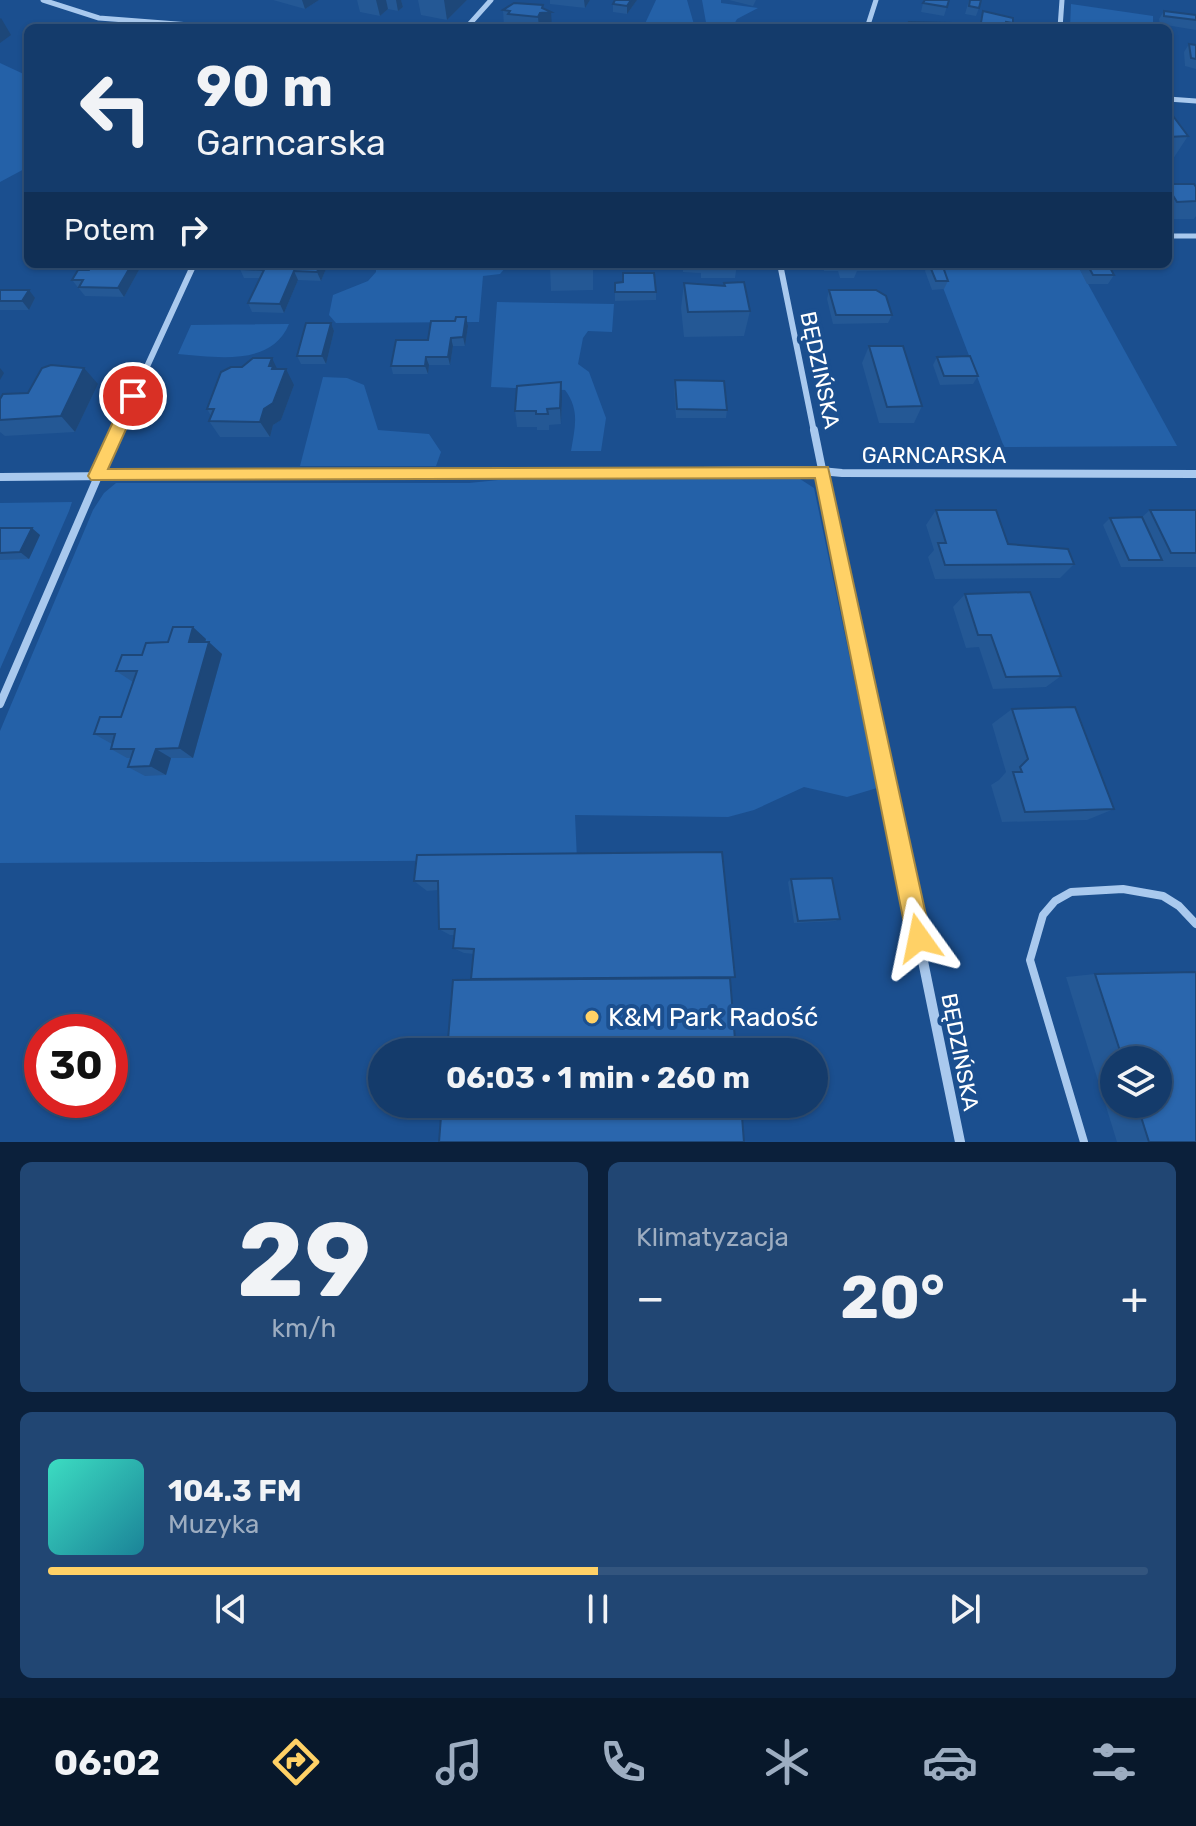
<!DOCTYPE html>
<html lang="pl">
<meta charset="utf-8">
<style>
body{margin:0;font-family:Rubik,sans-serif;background:#214673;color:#f1f3f6;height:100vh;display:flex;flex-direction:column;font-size:30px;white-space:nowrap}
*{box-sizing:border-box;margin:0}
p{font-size:26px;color:#9dadc1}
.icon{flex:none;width:44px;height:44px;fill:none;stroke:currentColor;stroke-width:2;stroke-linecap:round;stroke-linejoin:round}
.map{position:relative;height:1142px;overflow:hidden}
.details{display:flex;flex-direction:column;gap:20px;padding:20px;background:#0b203b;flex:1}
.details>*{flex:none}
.guide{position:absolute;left:24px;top:24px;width:1148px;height:244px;border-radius:12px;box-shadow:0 2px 6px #0004,0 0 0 2px #33557e;background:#143b6b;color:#f1f3f6;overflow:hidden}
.controls{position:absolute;left:1100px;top:1046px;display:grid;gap:16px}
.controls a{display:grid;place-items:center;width:72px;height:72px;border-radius:50%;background:#143b6b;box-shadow:0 2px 6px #0004,0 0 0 2px #33557e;font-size:40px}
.speed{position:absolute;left:24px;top:1014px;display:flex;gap:16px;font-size:40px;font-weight:700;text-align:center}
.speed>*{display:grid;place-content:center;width:104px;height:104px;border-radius:50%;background:#143b6b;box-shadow:0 2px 6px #0004,0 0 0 2px #33557e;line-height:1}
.speed .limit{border:12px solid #d22;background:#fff;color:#111}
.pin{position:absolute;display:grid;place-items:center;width:68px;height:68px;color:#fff;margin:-34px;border:4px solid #fff;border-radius:50%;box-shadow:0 2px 8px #0007}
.me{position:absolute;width:88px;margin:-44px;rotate:348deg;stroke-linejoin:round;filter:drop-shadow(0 0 6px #0008)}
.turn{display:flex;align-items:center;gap:28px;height:168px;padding:0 40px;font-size:36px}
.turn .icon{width:104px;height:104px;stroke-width:2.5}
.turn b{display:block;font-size:56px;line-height:68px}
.then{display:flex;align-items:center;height:76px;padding:0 40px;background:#0003;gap:16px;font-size:30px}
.big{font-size:60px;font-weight:700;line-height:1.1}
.details .tile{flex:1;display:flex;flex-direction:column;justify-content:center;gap:12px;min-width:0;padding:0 28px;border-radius:12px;background:#214673}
.details .dial{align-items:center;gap:0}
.dial b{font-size:104px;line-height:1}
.song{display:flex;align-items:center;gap:24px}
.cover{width:96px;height:96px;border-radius:12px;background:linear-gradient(135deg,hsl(170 70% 55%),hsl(190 70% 35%))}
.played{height:8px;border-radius:4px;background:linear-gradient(90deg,#ffd166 50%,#33557e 50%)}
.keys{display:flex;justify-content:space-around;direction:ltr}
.heat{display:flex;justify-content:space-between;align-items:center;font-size:44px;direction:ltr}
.details .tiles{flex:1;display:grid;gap:20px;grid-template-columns:1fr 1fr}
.tile:last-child{grid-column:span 2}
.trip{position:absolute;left:368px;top:1038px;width:460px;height:80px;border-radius:40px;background:#143b6b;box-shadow:0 2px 6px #0004,0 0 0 2px #33557e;font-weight:700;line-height:80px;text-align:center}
.menu{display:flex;height:128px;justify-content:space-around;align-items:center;background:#08182b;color:#9dadc1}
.menu .icon{width:56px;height:56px}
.menu .selected{color:#ffd166}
.menu b{font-size:36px;color:#f1f3f6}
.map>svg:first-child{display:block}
</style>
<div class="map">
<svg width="1196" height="1142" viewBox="0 0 1196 1142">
<rect width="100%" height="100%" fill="#1b4f8f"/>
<g fill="#2461a8">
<path d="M656,0H687L695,28H643Z"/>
<path d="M702,0H721V3L758,8L737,19L732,28H707Z"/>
<path d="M1071,4L1153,16V28H1070Z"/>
<path d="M0,63L28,76V167L0,182Z"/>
<path d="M376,264H517L506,267L500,274L483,276L479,322L336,323L329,315L333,295L368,281L376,272Z"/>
<path d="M934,264H1077L1177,446L1004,447Z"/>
<path d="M497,302L614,304L612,332L588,331L583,338L578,364L589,372L606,418L601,451H571C575,427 580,410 565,390L491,387Z"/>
<path d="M289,324C271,367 216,357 178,354L191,325Z"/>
<path d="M323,377L347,378L364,385L378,430L429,434L441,452L436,466H300Z"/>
<path d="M508,479H800L814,488L877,788L847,797L804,787L754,810L728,817L575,815L577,860L0,863V731L93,510L104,493L116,483H469Z"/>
<path d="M72,502L69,511L0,669V503Z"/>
</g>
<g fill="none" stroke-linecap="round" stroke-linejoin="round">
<path stroke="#a9c9ee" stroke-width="5" d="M1168,236H1196"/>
<path stroke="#a9c9ee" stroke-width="8" d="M1084,1142L1030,960L1043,915L1055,901L1071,892L1123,889L1163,896L1179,906L1196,924"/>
<g stroke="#a9c9ee" stroke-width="5">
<path d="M43,0L99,18L229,28"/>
<path d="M466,28L491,0"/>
<path d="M867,28L876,0"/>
<path d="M1060,28L1062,0"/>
<path d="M1168,99L1196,101"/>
</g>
<g stroke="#a9c9ee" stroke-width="6">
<path d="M780,264L814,432"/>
<path d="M117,432L194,264"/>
</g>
<g stroke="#a9c9ee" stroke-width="8">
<path d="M814,430L878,743"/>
<path d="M0,477L810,470L842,473L1196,474"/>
<path d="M0,704L118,430"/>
</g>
<path stroke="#a9c9ee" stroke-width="10" d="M878,741L960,1142"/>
</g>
<g fill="#245895" fill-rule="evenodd">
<path d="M273,0H319L305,9Z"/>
<path d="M357,0H401L403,7L398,11L388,9L380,16L360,12Z"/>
<path d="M418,0H467L447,20L421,15Z"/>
<path d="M550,0H590L585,8L550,4Z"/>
<path d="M637,0L627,14L613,12V4Z"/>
<path d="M729,0H756L753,6Z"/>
<path d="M949,0L944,16L921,12L923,3Z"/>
<path d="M969,0L979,8L976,16L965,14Z"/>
<path d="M543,5V9L552,28H509L504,27L503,10Z"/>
<path d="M983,11L1013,23L1011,28H978Z"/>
<path d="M1164,11L1196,15V30L1160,24L1159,19Z"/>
<path d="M1189,44L1196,45V69L1185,66L1184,52Z"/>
<path d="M1168,116L1188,136L1171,162H1168Z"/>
<path d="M1168,184L1196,187V216L1194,219H1168Z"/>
<path d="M328,264L321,281L298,280L284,313L252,312L248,303L260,278H244L240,269Z"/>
<path d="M593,264V290L551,291L550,266Z"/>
<path d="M683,264H737L735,278H701V273L683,272Z"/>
<path d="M812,264H914L912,270L857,271L854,278H840L838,271H824L823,264Z"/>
<path d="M928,264H942L948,281L944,289L932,290L925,271Z"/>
<path d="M1077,264H1108L1114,275L1108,284H1087Z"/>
<path d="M139,270L124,297L85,296L72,280Z"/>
<path d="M623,273L656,292V300L615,301V283L622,282Z"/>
<path d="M684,283L724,286V283L750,311L744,336L684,337L681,308Z"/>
<path d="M0,290L35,298L29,310H0Z"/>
<path d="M829,290L892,315L888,323L833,324L827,299Z"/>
<path d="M466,317L468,326L465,346H453L450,365H429L428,374H393L391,366L455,321Z"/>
<path d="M331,323L334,331L326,364H301L297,356Z"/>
<path d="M869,346L922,406L914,423H879L862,363Z"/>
<path d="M937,357L978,376L973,384L940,385L933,365Z"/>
<path d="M277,369L294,385L281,420L273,425L270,437H220L209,421L211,416L207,409Z"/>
<path d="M675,380L727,410L726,418H676L674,389Z"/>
<path d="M98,384L75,432L5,436L0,432V399L28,393Z"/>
<path d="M562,398L561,424L549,425V430H537V427H517L515,411Z"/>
<path d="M936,510L1008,544L1074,564L1060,578L935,579L928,557L934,550L926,525Z"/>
<path d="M1150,510H1196V567H1121L1103,525L1110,518L1142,517Z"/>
<path d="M0,528L40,535L29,559L0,560Z"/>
<path d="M965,594L1061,676L1046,687L993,689L979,647L966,648L953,607Z"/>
<path d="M206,639L205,642L222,654L193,758H171L166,775L145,776L128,767L131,758H127L111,749L112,744L94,734L121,717L133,682L116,671L142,655L168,642Z"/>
<path d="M1012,709L1114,809L1087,820L1002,822L991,785L999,780L1006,772L992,724Z"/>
<path d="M417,855L735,977L730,978L476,980L471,979L474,954L464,953L453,948L454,935H450L439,929V890L427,891L414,881Z"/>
<path d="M791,879L840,919L835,921L794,923L788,882Z"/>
<path d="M1196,972V1142H1117L1066,977L1095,974ZM1114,1060H1158V1104H1114Z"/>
</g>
<g fill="#1d4779">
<path d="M302,0H319L305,9Z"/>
<path d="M376,0H386L388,9L380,16Z"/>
<path d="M396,0H401L403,7L398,11Z"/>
<path d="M444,0H467L447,20Z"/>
<path d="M584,0H590L585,8Z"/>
<path d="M631,0H637L627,14V6Z"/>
<path d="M543,5V13L551,12L552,28H539L538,17Z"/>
<path d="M1,18L11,35L0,43V19Z"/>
<path d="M132,264H135L139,270L124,297L118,288Z"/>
<path d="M321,264H328L321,281L317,272Z"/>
<path d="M294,271L298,280L284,313L280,304Z"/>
<path d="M29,290L35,298L29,310L22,301Z"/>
<path d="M466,317L468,326L465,346L463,337Z"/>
<path d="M331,323L334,331L326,364L322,356Z"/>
<path d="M451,338L453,346L450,365L448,357Z"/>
<path d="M426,357L429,365L428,374L425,366Z"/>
<path d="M272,358L280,375L286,369L294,385L281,420L273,425L270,437L260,422Z"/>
<path d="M0,368L4,373L0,380Z"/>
<path d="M84,368L98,384L75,432L61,416Z"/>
<path d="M561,382L562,398L561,424L560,408Z"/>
<path d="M32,528L40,535L29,559L20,552Z"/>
<path d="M193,627L206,639L202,654L189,642Z"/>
<path d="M209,642L222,654L193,758L179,748Z"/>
<path d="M156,749L171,758L166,775L150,766Z"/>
</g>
<g fill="#2a66ad" stroke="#1d4779" stroke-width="2">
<path d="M615,0H631L627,6L613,4Z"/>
<path d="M925,0H949L947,7L923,3Z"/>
<path d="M970,0H981L979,8L969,6Z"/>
<path d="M514,3L543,5L542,8L551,12L540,13L538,17L508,14L510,11L503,10Z"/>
<path d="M983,11L1013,18V23L1006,22L1005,28H980Z"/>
<path d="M1164,11L1196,15V20L1164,16Z"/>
<path d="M909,22L952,23L953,28H910Z"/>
<path d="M1189,44L1196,45V59L1191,58Z"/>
<path d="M1168,116H1173L1188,136L1168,137Z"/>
<path d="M1168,184H1194L1196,187V201L1177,202L1172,194H1168Z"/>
<path d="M93,264H132L118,288L79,287L83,280H72L78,270H89Z"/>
<path d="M242,264H321L317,272L294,271L280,304L248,303L264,270L240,269Z"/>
<path d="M550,264H593V265L550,266Z"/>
<path d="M841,264H856L857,269H843Z"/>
<path d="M929,264H942L948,281H936Z"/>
<path d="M1087,264H1108L1114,275H1093Z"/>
<path d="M623,273H654L656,292H615V283L623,282Z"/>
<path d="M744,282L750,311L688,312L684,283L725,286L724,283Z"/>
<path d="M0,290H29L22,301H0Z"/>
<path d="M829,290H876L886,296L892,315H836Z"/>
<path d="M456,317H466L463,337L451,338L448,357H426L425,366H391L396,340H428L431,321H455Z"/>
<path d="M306,323H331L322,356H297Z"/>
<path d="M869,346H903L922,406L887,407Z"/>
<path d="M970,356L978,376H944L937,357Z"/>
<path d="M253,358H272L269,366H273L272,369H286L273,403L264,409L260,422L209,421L214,409H207L221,372L231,367H242Z"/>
<path d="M51,365L84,368L61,416L0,420V399L3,394L28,393L42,368Z"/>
<path d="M675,380L724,381L727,410L677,409Z"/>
<path d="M561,382L560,408L547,409L548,414H536V411H515L517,386Z"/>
<path d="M936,510H996L1008,544L1068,549L1074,564L945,565L938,543H946Z"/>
<path d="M1150,510H1196V553H1171Z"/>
<path d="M1142,517L1162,560H1129L1110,518Z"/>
<path d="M0,528H32L20,552L0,553Z"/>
<path d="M1030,592L1061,676L1006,677L991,635H978L965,594Z"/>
<path d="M173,627H193L189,642H209L179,748L156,749L150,766L128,767L134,749H111L115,734H94L100,717H121L137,671H116L122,655H142L146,643L168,642Z"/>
<path d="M1075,707L1114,809L1025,812L1013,772H1022L1020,767L1028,759L1012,709Z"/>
<path d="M722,852L735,977L471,979L474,949L453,948L455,929H439L438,881H414L417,855Z"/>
<path d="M832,878L840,919L798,921L791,879Z"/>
<path d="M1196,972V1142H1149L1137,1104H1158V1060H1123L1095,974Z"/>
<path d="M730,978L736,1052H447L453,980Z"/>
<path d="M442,1104H741L744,1142H439Z"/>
</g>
<path fill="#ffd166" stroke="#a68842" stroke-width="2" d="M133,391L141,396L108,469L828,467L931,938L928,947L919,950L911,947L907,938L815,478L91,480L88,476L125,396Z"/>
<circle fill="#ffd166" stroke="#1b4f8f" stroke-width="3" cx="592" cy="1017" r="8"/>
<g text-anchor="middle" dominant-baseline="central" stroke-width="8" stroke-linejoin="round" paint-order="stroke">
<g font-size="22" fill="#fff" stroke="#1b4f8f">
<text transform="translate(820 370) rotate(78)">BĘDZIŃSKA</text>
<text x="934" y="455">GARNCARSKA</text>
<text transform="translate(960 1052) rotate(79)">BĘDZIŃSKA</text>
</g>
<g font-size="26" fill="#fff" stroke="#1b4f8f" text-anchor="start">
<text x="608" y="1017">K&amp;M Park Radość</text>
</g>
</g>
</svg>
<div class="controls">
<a><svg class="icon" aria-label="layers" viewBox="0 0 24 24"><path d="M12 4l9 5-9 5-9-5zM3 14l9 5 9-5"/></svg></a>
</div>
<div class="speed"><div class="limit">30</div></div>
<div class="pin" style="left:133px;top:396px;background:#d93025"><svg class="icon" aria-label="arrive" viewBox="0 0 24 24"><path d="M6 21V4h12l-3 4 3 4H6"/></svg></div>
<svg class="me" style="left:919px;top:938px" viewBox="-20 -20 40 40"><path d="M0-17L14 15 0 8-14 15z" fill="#ffd166" stroke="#fff" stroke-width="4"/></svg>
<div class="trip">06:03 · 1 min · 260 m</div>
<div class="guide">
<div class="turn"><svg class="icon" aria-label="left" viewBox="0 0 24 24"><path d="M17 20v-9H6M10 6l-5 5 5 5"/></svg><div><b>90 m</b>Garncarska</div></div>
<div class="then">Potem<svg class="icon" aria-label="right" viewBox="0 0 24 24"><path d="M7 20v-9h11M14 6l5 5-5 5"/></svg></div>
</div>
</div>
<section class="details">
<div class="tiles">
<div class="tile dial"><b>29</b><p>km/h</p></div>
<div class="tile"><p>Klimatyzacja</p>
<div class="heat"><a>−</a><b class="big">20°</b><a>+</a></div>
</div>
<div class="tile">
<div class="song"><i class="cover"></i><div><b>104.3 FM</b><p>Muzyka</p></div></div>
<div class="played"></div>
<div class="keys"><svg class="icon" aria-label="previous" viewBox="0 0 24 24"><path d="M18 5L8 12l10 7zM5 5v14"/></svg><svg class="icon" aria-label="pause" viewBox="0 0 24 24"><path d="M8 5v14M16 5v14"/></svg><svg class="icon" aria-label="next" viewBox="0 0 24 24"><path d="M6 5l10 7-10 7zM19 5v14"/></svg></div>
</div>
</div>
</section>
<nav class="menu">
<b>06:02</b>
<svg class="icon selected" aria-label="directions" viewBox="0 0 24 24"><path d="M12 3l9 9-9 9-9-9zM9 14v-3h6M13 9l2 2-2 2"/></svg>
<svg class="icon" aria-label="music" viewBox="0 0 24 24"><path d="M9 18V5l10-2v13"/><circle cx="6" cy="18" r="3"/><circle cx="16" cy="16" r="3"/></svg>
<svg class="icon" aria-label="phone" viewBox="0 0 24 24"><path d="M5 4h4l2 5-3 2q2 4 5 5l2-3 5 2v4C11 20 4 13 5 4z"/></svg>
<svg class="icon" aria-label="climate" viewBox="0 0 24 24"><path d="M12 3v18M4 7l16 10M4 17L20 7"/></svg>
<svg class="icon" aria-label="car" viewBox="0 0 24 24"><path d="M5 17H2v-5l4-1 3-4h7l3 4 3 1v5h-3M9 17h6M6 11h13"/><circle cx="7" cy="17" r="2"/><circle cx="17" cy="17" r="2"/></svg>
<svg class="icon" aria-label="filters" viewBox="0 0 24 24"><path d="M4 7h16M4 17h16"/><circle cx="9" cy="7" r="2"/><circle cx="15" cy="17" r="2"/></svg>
</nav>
